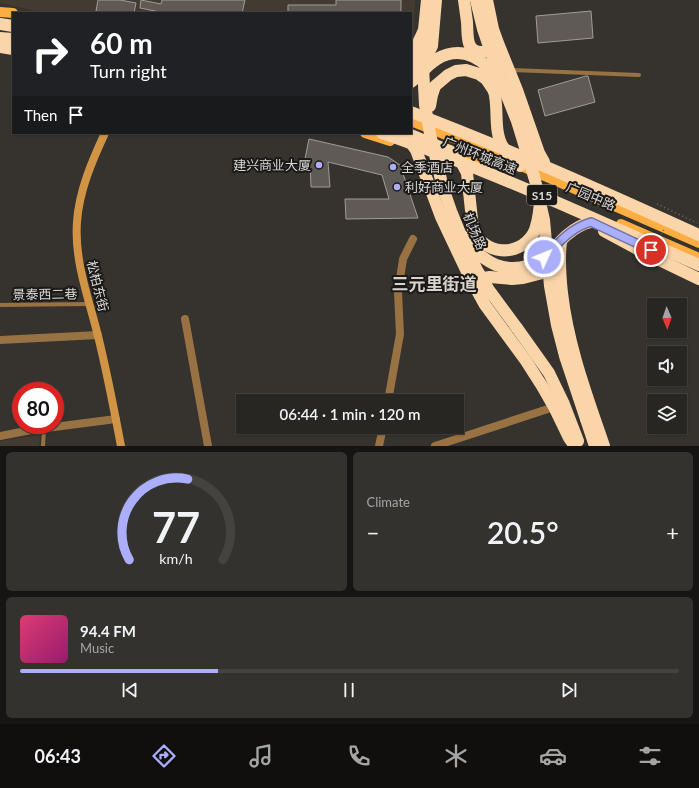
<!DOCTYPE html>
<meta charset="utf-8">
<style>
body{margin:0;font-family:Lato,"Noto Sans SC",sans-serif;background:#34322f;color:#f1f3f6;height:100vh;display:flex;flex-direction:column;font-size:15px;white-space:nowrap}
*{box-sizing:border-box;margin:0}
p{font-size:13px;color:#a5a5a5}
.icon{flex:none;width:22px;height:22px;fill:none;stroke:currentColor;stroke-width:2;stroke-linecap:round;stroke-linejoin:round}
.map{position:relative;height:446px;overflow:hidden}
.side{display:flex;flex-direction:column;gap:6px;padding:6px;background:#161513;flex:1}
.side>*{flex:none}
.guide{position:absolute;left:12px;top:12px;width:400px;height:122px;border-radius:0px;box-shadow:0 1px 3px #0004,0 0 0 1px #444340;background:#202124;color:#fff;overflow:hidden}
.needle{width:26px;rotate:178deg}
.buttons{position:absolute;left:647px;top:298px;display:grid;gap:8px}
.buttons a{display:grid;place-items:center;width:40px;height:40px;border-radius:0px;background:#282622;box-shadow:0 1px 3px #0004,0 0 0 1px #444340;font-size:20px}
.speed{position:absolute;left:12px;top:382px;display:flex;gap:8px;font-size:20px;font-weight:700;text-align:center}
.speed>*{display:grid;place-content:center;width:52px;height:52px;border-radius:50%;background:#282622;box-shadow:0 1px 3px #0004,0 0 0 1px #444340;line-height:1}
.speed .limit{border:6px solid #d22;background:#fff;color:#111}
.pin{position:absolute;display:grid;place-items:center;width:34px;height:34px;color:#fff;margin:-17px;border:2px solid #fff;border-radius:50%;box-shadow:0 1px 4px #0007}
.me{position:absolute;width:44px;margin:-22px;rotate:46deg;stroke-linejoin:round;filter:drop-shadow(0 0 3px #0008)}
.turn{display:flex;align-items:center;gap:14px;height:84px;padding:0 12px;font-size:18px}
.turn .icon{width:52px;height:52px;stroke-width:2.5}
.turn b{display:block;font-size:28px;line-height:34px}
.then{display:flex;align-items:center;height:38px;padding:0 12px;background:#0003;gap:8px;font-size:15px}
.big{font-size:30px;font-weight:600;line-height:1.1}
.side .widget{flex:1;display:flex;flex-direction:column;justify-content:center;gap:6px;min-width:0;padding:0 14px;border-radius:6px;background:#34322f}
.side .dial{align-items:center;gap:0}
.dial svg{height:104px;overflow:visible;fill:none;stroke:#444340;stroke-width:7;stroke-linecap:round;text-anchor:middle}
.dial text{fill:#f1f3f6;stroke:none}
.song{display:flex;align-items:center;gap:12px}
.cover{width:48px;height:48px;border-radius:6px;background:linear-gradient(135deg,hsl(340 70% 55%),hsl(320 70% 35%))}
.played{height:4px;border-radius:2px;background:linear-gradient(90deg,#abaffb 30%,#444340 30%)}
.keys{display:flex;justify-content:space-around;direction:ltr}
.heat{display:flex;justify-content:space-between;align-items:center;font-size:22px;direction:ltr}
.side .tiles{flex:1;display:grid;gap:6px;grid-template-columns:1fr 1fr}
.widget:last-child{grid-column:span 2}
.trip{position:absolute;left:236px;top:394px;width:228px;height:40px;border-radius:0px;background:#282622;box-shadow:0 1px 3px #0004,0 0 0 1px #444340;font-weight:600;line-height:40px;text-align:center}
.tabs{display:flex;height:64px;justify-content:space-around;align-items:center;background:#100f0e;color:#a5a5a5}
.tabs .icon{width:28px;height:28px}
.tabs .current{color:#abaffb}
.tabs b{font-size:18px;color:#f1f3f6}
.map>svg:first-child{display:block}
</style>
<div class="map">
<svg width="699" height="446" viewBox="0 0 699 446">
<rect width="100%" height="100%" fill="#36322d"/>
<g fill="#433b31">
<path d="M0,0H415L414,39L411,45V13H45L0,3Z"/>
<path d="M40,435L39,446H0V441Z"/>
</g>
<g fill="#5f5a55" stroke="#a19c96">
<path d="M98,0H120L136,3L134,13H110L96,11Z"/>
<path d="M141,0L161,4L162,0H245L242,13H159L160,12L140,8Z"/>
<path d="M336,0H401V13H288V5H336Z"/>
<path d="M591,11L593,38L538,43L536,16Z"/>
<path d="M586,76H588L595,102L545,116L538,90Z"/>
<path d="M309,139L388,157L400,165L418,218L346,219L345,199H389L382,175L328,162L330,187H311L310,160L305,159Z"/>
</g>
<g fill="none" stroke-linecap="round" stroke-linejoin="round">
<path stroke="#726e6a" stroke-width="1.5" stroke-dasharray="1 3" stroke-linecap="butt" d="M657,204L697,223"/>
<g stroke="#987243" stroke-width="4">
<path d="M512,70L639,75"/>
<path d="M0,305L89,304"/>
<path d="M43,446L44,429"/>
</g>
<g stroke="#987243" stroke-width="8">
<path d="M185,319L208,446"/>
<path d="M0,340L98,335"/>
<path d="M388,401L400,334L398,292L403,259L413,239"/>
<path d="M0,436L31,430L116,419"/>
<path d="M379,446L383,427"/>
<path d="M435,446L554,407"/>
</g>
<path stroke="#d19445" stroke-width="8" d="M105,133C92,161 79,191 77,222C74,261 89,299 98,336C107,372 114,409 121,446"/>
<g stroke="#fdae42" stroke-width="10">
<path d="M0,12L13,13"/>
<path d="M411,121C508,159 604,201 699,243"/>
<path d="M365,133L390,141"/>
<path d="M457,154L485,166"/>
<path d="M621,224L699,258"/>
</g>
<g stroke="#fbd5aa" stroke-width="12">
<path d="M464,0C465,7 466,15 467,22C468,33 465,52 481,52C488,52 493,49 497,44"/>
<path d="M487,0L493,29L498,43L517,90L539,153L544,162"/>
<path d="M0,24L13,26"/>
<path d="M0,38L13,39"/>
<path d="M0,47L13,49"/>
<path d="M411,58L424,30L427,0"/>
<path d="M411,70C420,64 428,56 432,46L436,0"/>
<path d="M411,82C420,75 427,65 437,59C463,44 486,60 499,82"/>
<path d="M494,91C499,108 493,131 503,147C507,155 514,160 520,166"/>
<path d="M401,133L409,140L416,150L441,217L468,274L485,305L526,361L542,386L554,407L569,438L575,446"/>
<path d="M406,133L457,154L467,173L473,229C484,255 518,258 533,234C538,225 539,213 540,203"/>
<path d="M464,237C472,250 483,259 496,265C516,272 535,266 550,252C556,247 561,240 567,235C574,229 582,224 591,222"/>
<path d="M561,241C559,259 560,275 562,293C568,346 587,396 604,446"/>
<path d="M473,283L484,278L490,277L512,279L523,278L558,269"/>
<path d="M517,328L549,373L563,402L578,441"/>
<path d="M586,419L595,446"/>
</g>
<path stroke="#726e6a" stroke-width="1.5" stroke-dasharray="1 3" stroke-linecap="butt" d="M660,238L664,229"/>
<g stroke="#fbd5aa" stroke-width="12">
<path d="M476,0L483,29L499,76L517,121L535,180L544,220L550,286L557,325L565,356L586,419"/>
<path d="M424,30L423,66L425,105L430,134L443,188L451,211L464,243L477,270L489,290L517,328"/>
<path d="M430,106L432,95L435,86L448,75L456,71L466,70L479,74L486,79L494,91"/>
<path d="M411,112C509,149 604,192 699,235"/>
<path d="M382,133C490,170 594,219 699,265"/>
<path d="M604,231L643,252L699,279"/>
</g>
</g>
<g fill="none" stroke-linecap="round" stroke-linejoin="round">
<defs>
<path id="route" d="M544,257C559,243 570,228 591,222L651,250"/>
</defs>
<use href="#route" stroke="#6f72a3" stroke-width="10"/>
<use href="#route" stroke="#abaffb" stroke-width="7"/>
</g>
<g fill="#abaffb" stroke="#1c1a18" stroke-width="1.5">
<circle cx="319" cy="165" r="4"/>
<circle cx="393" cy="167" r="4"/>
<circle cx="397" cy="187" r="4"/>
</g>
<g text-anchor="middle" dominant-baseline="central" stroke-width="4" stroke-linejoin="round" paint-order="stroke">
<rect fill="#1c1a18" stroke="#a29f9c" stroke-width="1" x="527" y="185" width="30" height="20" rx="3"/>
<g font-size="12" font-weight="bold" fill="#dbd8d5">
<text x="542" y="195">S15</text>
</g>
<g font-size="13" fill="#dbd8d5" stroke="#1c1a18">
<text transform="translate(480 155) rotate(22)">广州环城高速</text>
<text transform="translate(591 196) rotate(23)">广园中路</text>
<text transform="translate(475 231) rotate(67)">机场路</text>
<text transform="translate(98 286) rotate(76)">松柏东街</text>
<text transform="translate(45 294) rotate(-1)">景泰西二巷</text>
</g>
<g font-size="13" fill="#dbd8d5" stroke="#1c1a18" text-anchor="start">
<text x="311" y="165" text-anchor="end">建兴商业大厦</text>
<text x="401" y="167">全季酒店</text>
<text x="405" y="187">利好商业大厦</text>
</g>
<g font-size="17" font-weight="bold" fill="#d9d3cd" stroke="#1c1a18">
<text x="434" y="283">三元里街道</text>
</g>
</g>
</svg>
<div class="buttons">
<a><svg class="needle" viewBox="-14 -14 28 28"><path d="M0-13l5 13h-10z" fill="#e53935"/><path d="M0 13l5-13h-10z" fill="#a5a5a5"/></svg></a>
<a><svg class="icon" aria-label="sound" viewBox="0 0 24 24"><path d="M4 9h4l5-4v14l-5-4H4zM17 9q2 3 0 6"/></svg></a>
<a><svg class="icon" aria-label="layers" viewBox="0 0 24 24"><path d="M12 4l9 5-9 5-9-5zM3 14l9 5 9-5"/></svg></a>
</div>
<div class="speed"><div class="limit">80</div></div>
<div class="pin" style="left:651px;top:250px;background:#d93025"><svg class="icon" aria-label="arrive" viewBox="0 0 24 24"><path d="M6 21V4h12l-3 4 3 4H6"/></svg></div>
<svg class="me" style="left:544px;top:257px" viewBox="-20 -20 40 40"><circle r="17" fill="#abaffb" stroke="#fff" stroke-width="3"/><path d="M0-11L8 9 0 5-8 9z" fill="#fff"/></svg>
<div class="trip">06:44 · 1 min · 120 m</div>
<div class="guide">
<div class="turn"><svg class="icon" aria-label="right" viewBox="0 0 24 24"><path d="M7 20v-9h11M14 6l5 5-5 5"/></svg><div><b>60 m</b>Turn right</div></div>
<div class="then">Then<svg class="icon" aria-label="arrive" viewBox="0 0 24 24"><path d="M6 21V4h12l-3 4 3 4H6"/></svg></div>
</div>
</div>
<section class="side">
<div class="tiles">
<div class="widget dial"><svg viewBox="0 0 100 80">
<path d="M14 69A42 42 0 1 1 86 69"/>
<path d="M14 69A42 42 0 0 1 59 7" stroke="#abaffb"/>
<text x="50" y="56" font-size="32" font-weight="700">77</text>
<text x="50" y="72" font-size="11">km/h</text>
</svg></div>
<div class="widget"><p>Climate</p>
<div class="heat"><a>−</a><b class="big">20.5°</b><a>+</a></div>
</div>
<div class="widget">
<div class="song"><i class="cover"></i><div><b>94.4 FM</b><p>Music</p></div></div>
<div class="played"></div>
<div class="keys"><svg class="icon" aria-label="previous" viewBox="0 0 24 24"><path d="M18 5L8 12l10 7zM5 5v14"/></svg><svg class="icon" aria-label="pause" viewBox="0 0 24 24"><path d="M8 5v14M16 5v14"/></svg><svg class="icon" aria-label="next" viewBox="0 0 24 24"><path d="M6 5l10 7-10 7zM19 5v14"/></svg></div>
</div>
</div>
</section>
<nav class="tabs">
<b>06:43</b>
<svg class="icon current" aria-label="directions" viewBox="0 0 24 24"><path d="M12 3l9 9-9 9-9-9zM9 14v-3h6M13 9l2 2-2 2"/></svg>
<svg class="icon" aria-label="music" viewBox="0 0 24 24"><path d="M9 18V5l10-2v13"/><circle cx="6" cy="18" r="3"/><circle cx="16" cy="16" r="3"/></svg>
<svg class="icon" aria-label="phone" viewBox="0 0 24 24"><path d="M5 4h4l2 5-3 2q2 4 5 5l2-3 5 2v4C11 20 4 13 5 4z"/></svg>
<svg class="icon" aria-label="climate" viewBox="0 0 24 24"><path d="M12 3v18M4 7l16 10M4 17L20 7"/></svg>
<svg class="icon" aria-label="car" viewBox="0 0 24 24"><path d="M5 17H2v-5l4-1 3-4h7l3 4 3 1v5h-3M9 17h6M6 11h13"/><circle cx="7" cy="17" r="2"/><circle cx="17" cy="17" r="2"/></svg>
<svg class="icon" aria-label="filters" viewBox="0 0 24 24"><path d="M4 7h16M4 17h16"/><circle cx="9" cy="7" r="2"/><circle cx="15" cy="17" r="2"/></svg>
</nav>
